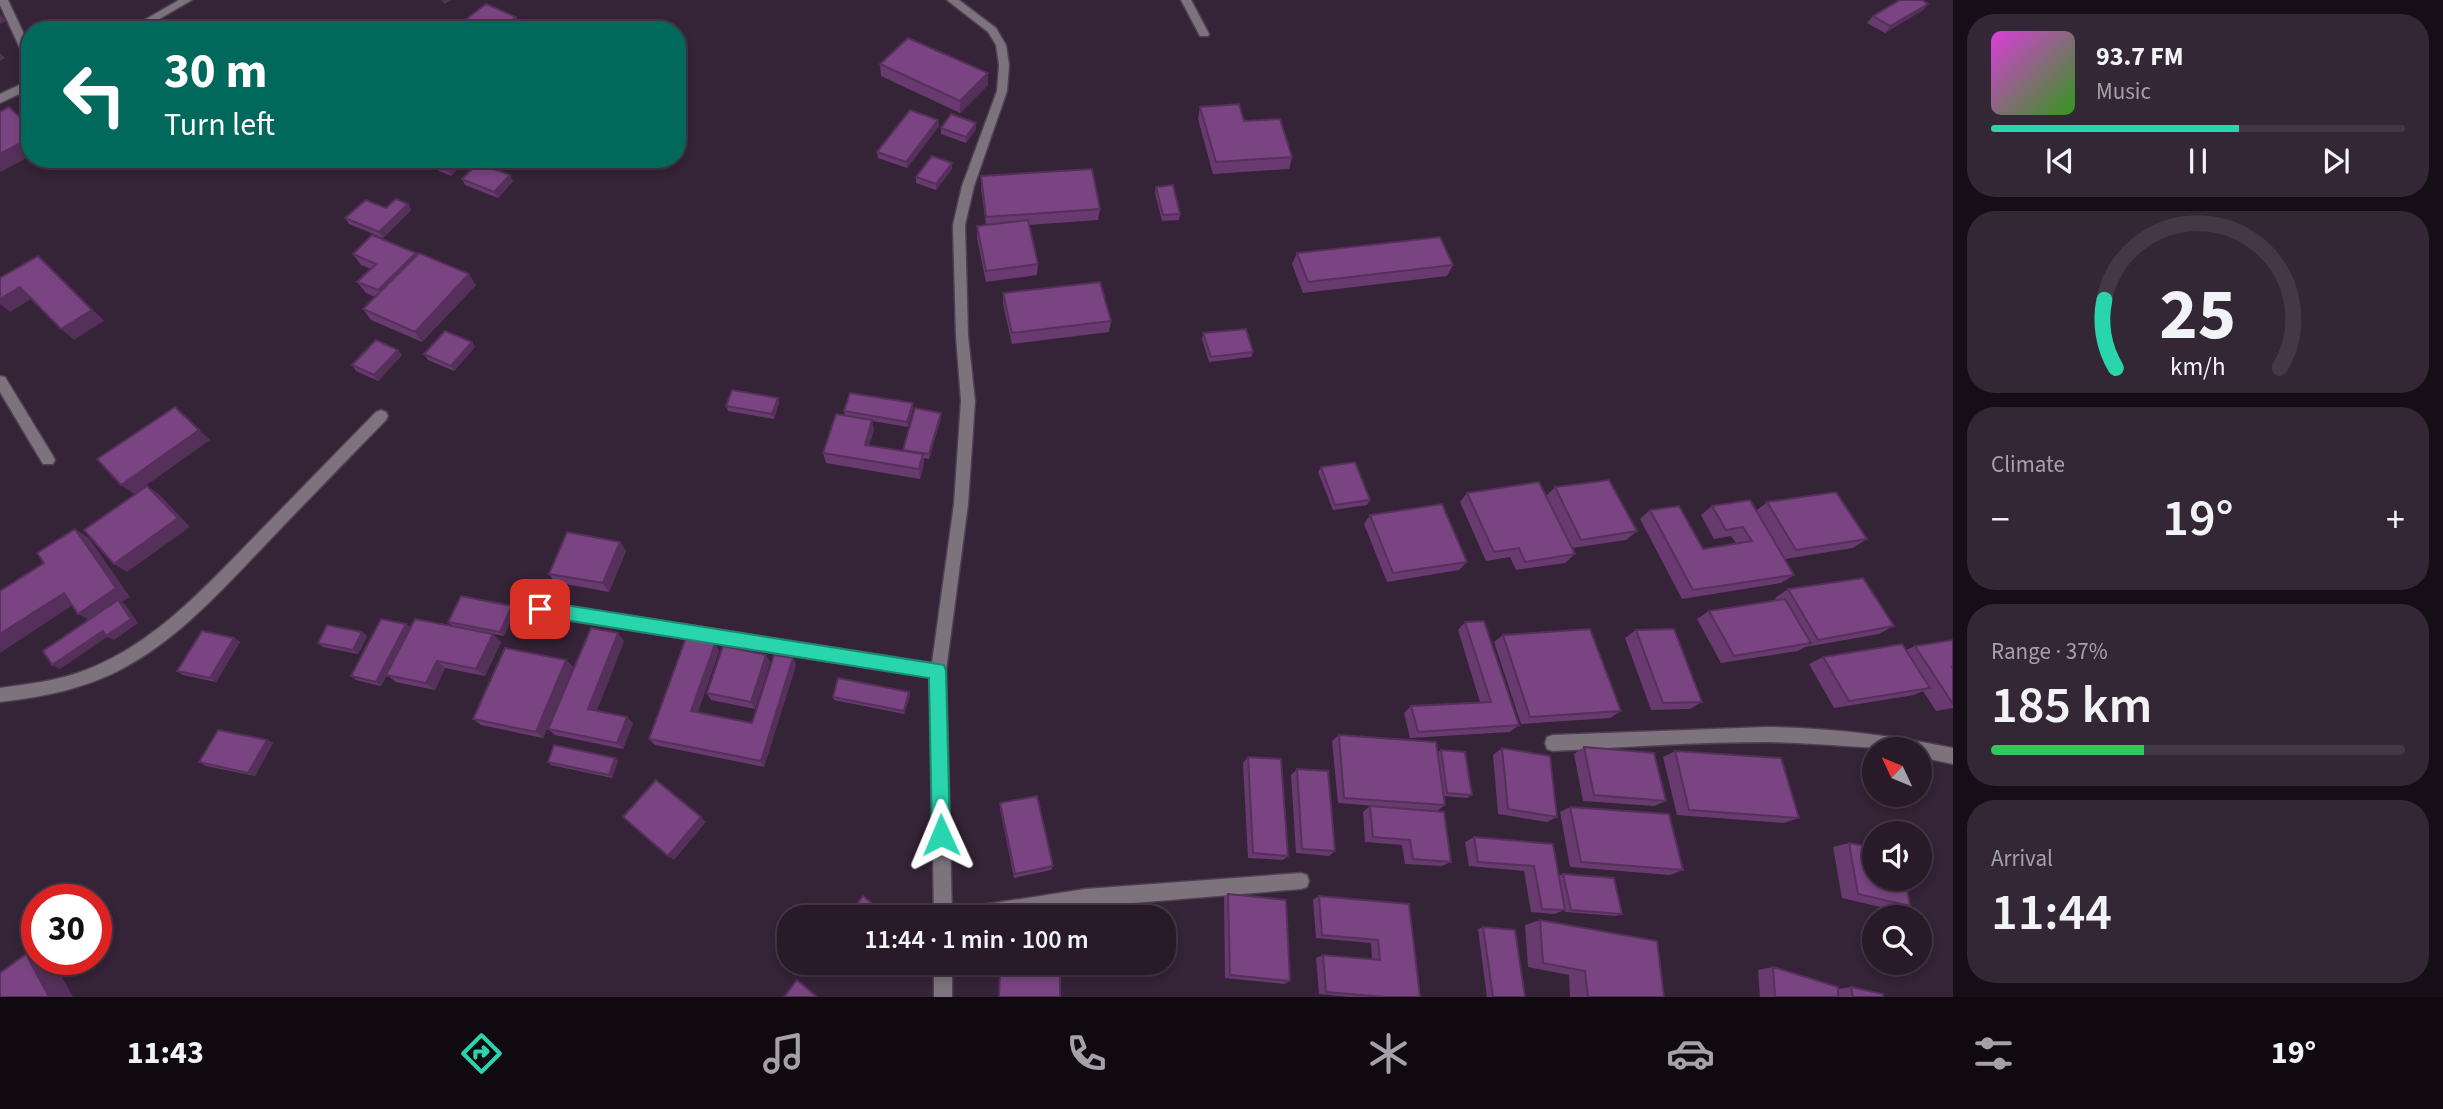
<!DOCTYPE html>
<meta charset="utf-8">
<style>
body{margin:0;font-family:"Source Sans 3",sans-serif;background:#342735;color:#f1f3f6;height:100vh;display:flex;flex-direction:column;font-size:26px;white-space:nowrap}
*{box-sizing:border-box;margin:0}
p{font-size:23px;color:#a5a1a8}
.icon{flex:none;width:38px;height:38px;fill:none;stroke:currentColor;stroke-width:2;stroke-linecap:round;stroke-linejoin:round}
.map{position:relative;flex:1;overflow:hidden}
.details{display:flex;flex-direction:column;gap:14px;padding:14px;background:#160e17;width:490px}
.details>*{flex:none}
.guide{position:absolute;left:21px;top:21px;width:665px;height:147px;border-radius:28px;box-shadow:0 4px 10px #0003,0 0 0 2px #443846;background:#00695c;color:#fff;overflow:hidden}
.needle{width:46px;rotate:314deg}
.tools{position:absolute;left:1862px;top:737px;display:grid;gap:14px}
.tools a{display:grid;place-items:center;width:70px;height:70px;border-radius:50%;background:#281a29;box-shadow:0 4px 10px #0003,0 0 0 2px #443846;font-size:35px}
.speed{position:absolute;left:21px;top:884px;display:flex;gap:14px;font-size:35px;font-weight:700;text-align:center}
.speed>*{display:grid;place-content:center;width:91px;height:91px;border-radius:50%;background:#281a29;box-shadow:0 4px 10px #0003,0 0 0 2px #443846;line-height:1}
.speed .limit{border:10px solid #d22;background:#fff;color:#111}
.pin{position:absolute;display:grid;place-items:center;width:60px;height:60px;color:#fff;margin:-30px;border-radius:14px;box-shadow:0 4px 10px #0006}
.me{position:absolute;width:77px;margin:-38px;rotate:359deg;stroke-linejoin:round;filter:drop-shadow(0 0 5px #0008)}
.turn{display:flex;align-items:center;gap:24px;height:147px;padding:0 28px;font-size:32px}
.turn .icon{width:91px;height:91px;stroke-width:2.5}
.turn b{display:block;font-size:49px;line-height:60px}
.big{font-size:52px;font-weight:600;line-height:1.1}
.details .widget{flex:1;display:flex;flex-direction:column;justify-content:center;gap:10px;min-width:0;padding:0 24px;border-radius:28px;background:#342735}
.details .dial{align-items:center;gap:0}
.dial svg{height:182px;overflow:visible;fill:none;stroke:#443846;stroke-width:7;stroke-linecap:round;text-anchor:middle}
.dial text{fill:#f1f3f6;stroke:none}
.song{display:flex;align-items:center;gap:21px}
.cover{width:84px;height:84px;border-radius:10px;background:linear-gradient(135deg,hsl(300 70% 55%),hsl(110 70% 35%))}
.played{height:7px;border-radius:4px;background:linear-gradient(90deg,#28d5ad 60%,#443846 60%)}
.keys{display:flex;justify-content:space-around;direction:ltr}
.heat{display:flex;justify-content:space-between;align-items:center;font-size:38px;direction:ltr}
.charge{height:10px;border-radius:5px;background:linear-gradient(90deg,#34c759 37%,#443846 0)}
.trip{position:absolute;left:777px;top:905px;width:399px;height:70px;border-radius:28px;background:#281a29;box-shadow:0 4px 10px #0003,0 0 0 2px #443846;font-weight:600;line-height:70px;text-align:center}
.tabs{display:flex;height:112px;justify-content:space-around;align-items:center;background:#100a10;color:#a5a1a8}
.tabs .icon{width:49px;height:49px}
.tabs .selected{color:#28d5ad}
.tabs b{font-size:32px;color:#f1f3f6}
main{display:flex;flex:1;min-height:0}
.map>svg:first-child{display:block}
</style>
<main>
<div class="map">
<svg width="1953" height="997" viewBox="0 0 1953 997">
<rect width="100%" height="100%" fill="#352337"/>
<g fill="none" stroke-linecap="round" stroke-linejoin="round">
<defs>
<g id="minor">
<path d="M0,0H8L30,47V62L25,59L0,5Z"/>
<path d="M179,0H192L140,30H127Z"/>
<path d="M947,0H959L996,28L1006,45L1009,65L1007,91L974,186L965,225L968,336L975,401L968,504L946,671L952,917H934L930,677L540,616L535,614L533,609L535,604L540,602L932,663L954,504L961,401L956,336L953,225L962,186L997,91L999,65L996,45L988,32Z"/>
<path d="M1181,0H1191L1209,34L1208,36H1200Z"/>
<path d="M30,80V89L0,103V94Z"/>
<path d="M0,376L5,377L53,456L55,460L53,464H43L0,392Z"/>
<path d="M381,410L386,412L388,416L386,420C346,461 306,502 267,543C222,590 177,641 118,671C80,690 41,697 0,702V688C28,684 57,681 83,671C154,645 206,586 257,534C297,493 336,453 376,412Z"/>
<path d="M1767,727C1830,728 1891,735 1953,748V764L1920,757V749C1869,749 1820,743 1769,742C1697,742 1625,747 1553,751L1547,749L1545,743L1547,737L1553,735Z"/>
<path d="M1301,873L1307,875L1309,881L1307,887L1301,889L1085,907L1017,917H953L956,911L962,908L1085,889Z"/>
<rect x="934" y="962" width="18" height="35"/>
</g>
</defs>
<use href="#minor" stroke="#503f52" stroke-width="3"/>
<use href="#minor" fill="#7c737d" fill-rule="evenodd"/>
</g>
<g fill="#683a6f">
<path d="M1928,4L1923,10L1885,33L1867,23L1873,16Z"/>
<path d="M460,24L521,29L520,30H463Z"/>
<path d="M880,64L988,85L960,113L881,76Z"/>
<path d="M1200,107L1244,121L1292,157L1289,169L1213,174L1198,119Z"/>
<path d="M938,120L939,126L907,168L878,158L877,152Z"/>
<path d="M941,128L976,129L966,143L941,134Z"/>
<path d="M463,163L451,176L439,171L436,165Z"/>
<path d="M952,169L936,190L916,183V177Z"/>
<path d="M981,176L1100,209L1098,220L1029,225L1038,264L1037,275L986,282L977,238V226L986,225L981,188Z"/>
<path d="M462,179L513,181L498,198L465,185Z"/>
<path d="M1156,187L1180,214L1179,220L1162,221L1155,193Z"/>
<path d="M408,204L411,210L383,238L349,224L345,218L386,208Z"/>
<path d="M416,253L417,255L476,285L422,342L371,320L363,309L375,297L366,293L357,282L371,269L361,265L353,254Z"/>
<path d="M1297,253L1453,265L1447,276L1303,293L1292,264Z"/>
<path d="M1003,293L1111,321L1109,332L1012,344L1003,304Z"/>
<path d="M1203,333L1253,352L1251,357L1209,362L1202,339Z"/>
<path d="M472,342L475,347L454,371L428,360L424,354Z"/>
<path d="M402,355L378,381L356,371L352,365Z"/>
<path d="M778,398L779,403L774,419L728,411L726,406Z"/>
<path d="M913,408L908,427L872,421L874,430L869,445L903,451L941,418L929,459L924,458V464L920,479L826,463L823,453L845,415L844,411Z"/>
<path d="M1321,467L1370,500L1367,505L1333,510L1318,472Z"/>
<path d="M1555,487L1637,531L1626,540L1572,548L1575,554L1565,563L1516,570L1510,557L1486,561L1460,502L1467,493L1546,496Z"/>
<path d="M1767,502L1867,539L1853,548L1785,559L1794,575L1781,583L1682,599L1640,519L1650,510L1703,549L1736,543L1731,536L1714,539L1701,515L1712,506L1756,511Z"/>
<path d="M1370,515L1467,562L1459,570L1387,582L1364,524Z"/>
<path d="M620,542L626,551L609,592L555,582L549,574Z"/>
<path d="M1788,589L1894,626L1879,634L1805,647L1798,651L1721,663L1697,619L1709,611L1776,600L1775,598Z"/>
<path d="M512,606L516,610L504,636L453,626L448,622Z"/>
<path d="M1465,622L1519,725L1510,732L1410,738L1404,713L1411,706L1480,702L1458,630Z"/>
<path d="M406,624L411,628L501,642L485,676L445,668L435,690L396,682L387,675L381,686L356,680L351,676Z"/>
<path d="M1636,630L1702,702L1690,709L1651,710L1625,638Z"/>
<path d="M362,632L367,636L358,654L323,647L318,643Z"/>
<path d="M1503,635L1621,711L1610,718L1521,724L1494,642Z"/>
<path d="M234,638L240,642L216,682L183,675L177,671Z"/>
<path d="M1953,640V708L1936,711L1923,691L1914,695L1834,708L1809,664L1823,657L1906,650L1915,646Z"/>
<path d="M624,641L597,710L633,723L623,749L555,735L548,729Z"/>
<path d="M715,644L719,651L698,712L752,723L793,658L796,665L764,767L655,745L649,739Z"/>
<path d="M766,655L770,662L755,709L711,700L707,693Z"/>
<path d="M566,660L573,667L543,738L481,725L473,719Z"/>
<path d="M909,692L910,695L904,714L834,700L833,697Z"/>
<path d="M1339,735L1438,752L1441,750L1472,795L1467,798L1444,796L1445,805L1437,811L1338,803L1332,741Z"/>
<path d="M267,740L273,743L255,776L206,766L199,762Z"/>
<path d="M1584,747L1666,801L1654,806L1583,801L1574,754Z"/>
<path d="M1502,748L1557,817L1547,822L1498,814L1493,755Z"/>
<path d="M1675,751L1799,818L1784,823L1677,815L1663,757Z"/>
<path d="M1248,757L1288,856L1283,860L1248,858L1243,763Z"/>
<path d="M615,758L618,761L612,778L551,765L548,762Z"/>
<path d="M1297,769L1335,851L1329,856L1296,853L1291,775Z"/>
<path d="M1000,803L1053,866L1051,870L1014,878L1000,809Z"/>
<path d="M1370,806L1451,862L1442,866L1405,864L1402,845L1365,842L1363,812Z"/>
<path d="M1570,807L1683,870L1670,875L1570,867L1560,812Z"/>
<path d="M1474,837L1558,876L1563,874L1622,914L1616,916L1565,912L1563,902L1565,910L1554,914L1531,912L1524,871L1469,866L1465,842Z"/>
<path d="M1849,843L1910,906L1893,910L1842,898L1833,847Z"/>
<path d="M1228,894L1290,981L1284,984L1225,978L1224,897Z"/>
<path d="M1319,896L1409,904L1420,997H1351L1319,994L1316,958L1323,955L1372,959L1371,943L1316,938L1313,900Z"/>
<path d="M1540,920L1664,997H1570L1569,975L1528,967L1525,925Z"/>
<path d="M1483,927L1525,997H1487L1478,929Z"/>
<path d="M1773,967L1838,989L1851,987L1883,997H1760L1758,970Z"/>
</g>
<g fill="#55305a">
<path d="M442,0H452L444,4Z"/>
<path d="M1928,4L1923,10L1885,33L1890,26Z"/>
<path d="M0,14L6,21L0,24Z"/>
<path d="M516,17L521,29L520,30H499Z"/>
<path d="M0,53L5,58L0,61Z"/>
<path d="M988,73V85L960,113V101Z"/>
<path d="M938,120L939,126L907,168L906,162Z"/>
<path d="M976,123V129L966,143V137Z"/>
<path d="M30,138V156L1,172L0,171V154Z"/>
<path d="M458,159H461L463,163L451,176L447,170Z"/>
<path d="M952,163V169L936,190V184Z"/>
<path d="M510,175L513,181L498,198L494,192Z"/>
<path d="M408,204L411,210L383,238L379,232Z"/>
<path d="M416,253L423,264L386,301L378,290Z"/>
<path d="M38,256L50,267L104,321L74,340L61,329Z"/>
<path d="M469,274L476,285L422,342L415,332Z"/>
<path d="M20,287L33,298L10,312L0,304V299Z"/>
<path d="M472,342L475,347L454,371L451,366Z"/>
<path d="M398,350L402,355L378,381L374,375Z"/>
<path d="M778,398L779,403L774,419L772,414Z"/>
<path d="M913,403V408L908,427L907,422Z"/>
<path d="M175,407L210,440L134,494L121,485Z"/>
<path d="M941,413V418L929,459V454Z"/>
<path d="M872,420L874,430L866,454L865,445Z"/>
<path d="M923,454L924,464L920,479L919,469Z"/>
<path d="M147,486L160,495L190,527L127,572L114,564Z"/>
<path d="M75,529L89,538L130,597L122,602L125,604L138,623L114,640L107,637L60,669L52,665L93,622L78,614Z"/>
<path d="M620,542L626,551L609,592L603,583Z"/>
<path d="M64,593L79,601L0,653V634Z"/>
<path d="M512,606L516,610L504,636L500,632Z"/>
<path d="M406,624L411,628L381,686L376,682Z"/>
<path d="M362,632L367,636L358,654L353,650Z"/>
<path d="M618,633L624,641L595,715L588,709Z"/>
<path d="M493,634L501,642L485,676L476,669Z"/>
<path d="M234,638L240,642L216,682L210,678Z"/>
<path d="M715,644L719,651L696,717L691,711Z"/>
<path d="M766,655L770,662L755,709L751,702Z"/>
<path d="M793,658L796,665L764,767L761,761Z"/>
<path d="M566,660L573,667L543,738L536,732Z"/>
<path d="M437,661L445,668L435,690L426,683Z"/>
<path d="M909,692L910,695L904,714V711Z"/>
<path d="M627,717L633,723L623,749L617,743Z"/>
<path d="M267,740L273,743L255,776L248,773Z"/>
<path d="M615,758L618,761L612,778L609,775Z"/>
<path d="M701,817L706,822L674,860L668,856Z"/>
<path d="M26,954L37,956V959H52L73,997H49Z"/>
</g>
<g fill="#794481" stroke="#55305a" stroke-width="2">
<path d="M1900,0H1922L1928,4L1890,26L1873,16Z"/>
<path d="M486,4L516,17L499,30H474L460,24Z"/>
<path d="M908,38L988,73L960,101L880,64Z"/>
<path d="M1239,104L1244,121L1280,119L1292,157L1216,162L1200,107Z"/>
<path d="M9,107L30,127V138L0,154V112Z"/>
<path d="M910,110L938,120L906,162L877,152Z"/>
<path d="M951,114L976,123L966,137L941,128Z"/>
<path d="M932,156L952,163L936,184L916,177Z"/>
<path d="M442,159H458L447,170L436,165Z"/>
<path d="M478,163L510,175L494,192L462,179Z"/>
<path d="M1092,169L1100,209L986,217L981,176Z"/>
<path d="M1173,185L1180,214L1163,215L1156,187Z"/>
<path d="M396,199L408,204L379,232L345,218L366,200L386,208Z"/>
<path d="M1028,220L1038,264L986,271L977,226Z"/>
<path d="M372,235L416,253L378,290L357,282L376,264L353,254Z"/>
<path d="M1440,237L1453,265L1308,282L1297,253Z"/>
<path d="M419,253L469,274L415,332L363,309Z"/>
<path d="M38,256L92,310L61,329L20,287L0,299V278Z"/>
<path d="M1100,282L1111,321L1012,333L1003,293Z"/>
<path d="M1246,329L1253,352L1211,357L1203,333Z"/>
<path d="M445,331L472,342L451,366L424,354Z"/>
<path d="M376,340L398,350L374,375L352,365Z"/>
<path d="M732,390L778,398L772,414L726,406Z"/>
<path d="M850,393L913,403L907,422L844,411Z"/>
<path d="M175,407L199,430L121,485L97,459Z"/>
<path d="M915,408L941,413L929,454L903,450Z"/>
<path d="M836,414L872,420L865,445L923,454L919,469L823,453Z"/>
<path d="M1355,462L1370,500L1335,505L1321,467Z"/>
<path d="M1609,480L1637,531L1581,540L1555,487Z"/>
<path d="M1539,482L1575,554L1525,562L1519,548L1494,552L1467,493Z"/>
<path d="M147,486L178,518L114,564L84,530Z"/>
<path d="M1836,492L1867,539L1796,550L1767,502Z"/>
<path d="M1750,500L1794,575L1693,590L1650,510L1679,506L1703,549L1752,541L1743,527L1726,530L1712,506Z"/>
<path d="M1442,504L1467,562L1393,573L1370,515Z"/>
<path d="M75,529L116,588L78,614L64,593L0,634V591L44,563L37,553Z"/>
<path d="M567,532L620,542L603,583L549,574Z"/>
<path d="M1863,578L1894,626L1818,640L1788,589Z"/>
<path d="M461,596L512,606L500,632L448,622Z"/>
<path d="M1785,599L1811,643L1734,656L1709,611Z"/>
<path d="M118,600L131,619L106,636L103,631L52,665L43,651Z"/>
<path d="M381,619L406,624L376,682L351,676Z"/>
<path d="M415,619L493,634L476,669L437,661L426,683L386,675Z"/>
<path d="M1484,621L1519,725L1418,732L1411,706L1491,702L1465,622Z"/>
<path d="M327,625L362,632L353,650L318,643Z"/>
<path d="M591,628L618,633L588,709L627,717L617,743L548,729Z"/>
<path d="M1590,629L1621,711L1530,717L1503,635Z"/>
<path d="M1674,629L1702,702L1663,703L1636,630Z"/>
<path d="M202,631L234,638L210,678L177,671Z"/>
<path d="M686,638L715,644L691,711L752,723L774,655L793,658L761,761L649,739Z"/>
<path d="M1953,640V667H1952L1953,669V704L1915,646Z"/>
<path d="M1902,644L1930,688L1849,701L1823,657Z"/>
<path d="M723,646L766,655L751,702L707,693Z"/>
<path d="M505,648L566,660L536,732L473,719Z"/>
<path d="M838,678L909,692L904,711L833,697Z"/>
<path d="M218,730L267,740L248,773L199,762Z"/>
<path d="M1339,735L1436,742L1445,805L1344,798Z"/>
<path d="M554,745L615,758L609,775L548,762Z"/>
<path d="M1584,747L1654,753L1666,801L1594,795Z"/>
<path d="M1502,748L1550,756L1557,817L1508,809Z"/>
<path d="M1441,750L1465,752L1472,795L1447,793Z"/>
<path d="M1675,751L1781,758L1799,818L1689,810Z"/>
<path d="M1248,757L1281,759L1288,856L1253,853Z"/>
<path d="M1297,769L1328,771L1335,851L1302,849Z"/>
<path d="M656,780L701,817L668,856L623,817Z"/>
<path d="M1037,796L1053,866L1015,874L1000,803Z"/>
<path d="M1370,806L1444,812L1451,862L1413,859L1410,840L1373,837Z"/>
<path d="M1570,807L1669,814L1683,870L1581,862Z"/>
<path d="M1474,837L1553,844L1565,910L1542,909L1534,866L1478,862Z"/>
<path d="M1849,843L1874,848V878H1905L1910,906L1858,894Z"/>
<path d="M1563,874L1614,878L1622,914L1571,910Z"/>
<path d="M1228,894L1286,900L1290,981L1230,975Z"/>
<path d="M863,896L889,917H855L850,913Z"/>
<path d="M1319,896L1409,904L1420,997H1384L1326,992L1323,955L1380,960L1378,940L1322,935Z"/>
<path d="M1540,920L1657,941L1664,997H1588L1585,971L1543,963Z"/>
<path d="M1483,927L1515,930L1525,997H1493Z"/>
<path d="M26,954L49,997H0V973Z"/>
<path d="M1773,967L1838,987V997H1775Z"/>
<path d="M1000,974L1060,976V997H999Z"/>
<path d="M797,980L817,997H784Z"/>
<path d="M1851,987L1883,994V997H1853Z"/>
</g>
<path fill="#28d5ad" stroke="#1a8a70" stroke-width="2" d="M540,601L944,665L946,671L950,835L948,842L941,844L934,842L932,835L929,678L540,616L534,614L531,609L534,603Z"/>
</svg>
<div class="tools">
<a><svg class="needle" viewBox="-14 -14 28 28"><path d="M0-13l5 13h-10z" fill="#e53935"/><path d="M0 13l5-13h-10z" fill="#a5a1a8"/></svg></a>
<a><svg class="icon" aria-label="sound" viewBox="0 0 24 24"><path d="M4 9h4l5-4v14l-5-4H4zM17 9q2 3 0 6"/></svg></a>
<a><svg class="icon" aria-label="search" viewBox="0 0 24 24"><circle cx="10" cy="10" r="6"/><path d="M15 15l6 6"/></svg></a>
</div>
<div class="speed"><div class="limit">30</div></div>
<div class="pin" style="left:540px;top:609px;background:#d93025"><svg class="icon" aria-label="arrive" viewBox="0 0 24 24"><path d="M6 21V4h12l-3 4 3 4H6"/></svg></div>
<svg class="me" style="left:941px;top:835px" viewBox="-20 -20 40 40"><path d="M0-17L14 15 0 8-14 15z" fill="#28d5ad" stroke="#fff" stroke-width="4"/></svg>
<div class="trip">11:44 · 1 min · 100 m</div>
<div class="guide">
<div class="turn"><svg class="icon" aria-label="left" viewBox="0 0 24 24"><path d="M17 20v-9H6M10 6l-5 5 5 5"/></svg><div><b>30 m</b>Turn left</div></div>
</div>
</div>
<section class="details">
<div class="widget">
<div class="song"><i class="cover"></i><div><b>93.7 FM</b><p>Music</p></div></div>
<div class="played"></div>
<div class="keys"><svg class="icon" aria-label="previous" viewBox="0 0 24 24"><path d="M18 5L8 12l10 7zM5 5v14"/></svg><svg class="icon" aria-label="pause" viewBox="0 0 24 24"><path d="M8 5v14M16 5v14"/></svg><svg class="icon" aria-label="next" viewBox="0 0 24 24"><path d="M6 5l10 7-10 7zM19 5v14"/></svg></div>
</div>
<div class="widget dial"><svg viewBox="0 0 100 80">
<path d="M14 69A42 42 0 1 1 86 69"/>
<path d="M14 69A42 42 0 0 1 9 39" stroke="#28d5ad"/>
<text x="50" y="56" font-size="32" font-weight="700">25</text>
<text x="50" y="72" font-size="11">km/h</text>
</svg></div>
<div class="widget"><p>Climate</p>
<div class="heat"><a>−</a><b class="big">19°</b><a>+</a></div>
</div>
<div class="widget"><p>Range · 37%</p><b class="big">185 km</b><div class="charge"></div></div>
<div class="widget"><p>Arrival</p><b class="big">11:44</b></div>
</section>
</main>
<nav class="tabs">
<b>11:43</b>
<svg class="icon selected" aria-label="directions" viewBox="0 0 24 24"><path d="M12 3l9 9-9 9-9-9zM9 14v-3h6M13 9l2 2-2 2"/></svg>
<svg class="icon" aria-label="music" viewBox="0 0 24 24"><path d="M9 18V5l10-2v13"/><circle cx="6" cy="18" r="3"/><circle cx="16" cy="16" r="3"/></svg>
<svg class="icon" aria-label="phone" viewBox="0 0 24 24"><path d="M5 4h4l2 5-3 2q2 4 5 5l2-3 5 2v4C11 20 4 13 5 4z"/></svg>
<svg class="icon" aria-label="climate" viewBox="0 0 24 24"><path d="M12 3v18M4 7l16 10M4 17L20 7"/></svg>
<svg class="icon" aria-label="car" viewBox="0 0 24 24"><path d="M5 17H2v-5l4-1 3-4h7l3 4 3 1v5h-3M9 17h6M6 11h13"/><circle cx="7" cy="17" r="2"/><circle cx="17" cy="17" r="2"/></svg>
<svg class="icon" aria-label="filters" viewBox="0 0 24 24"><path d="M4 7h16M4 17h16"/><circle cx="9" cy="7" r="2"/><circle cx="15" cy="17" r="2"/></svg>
<b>19°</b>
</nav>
